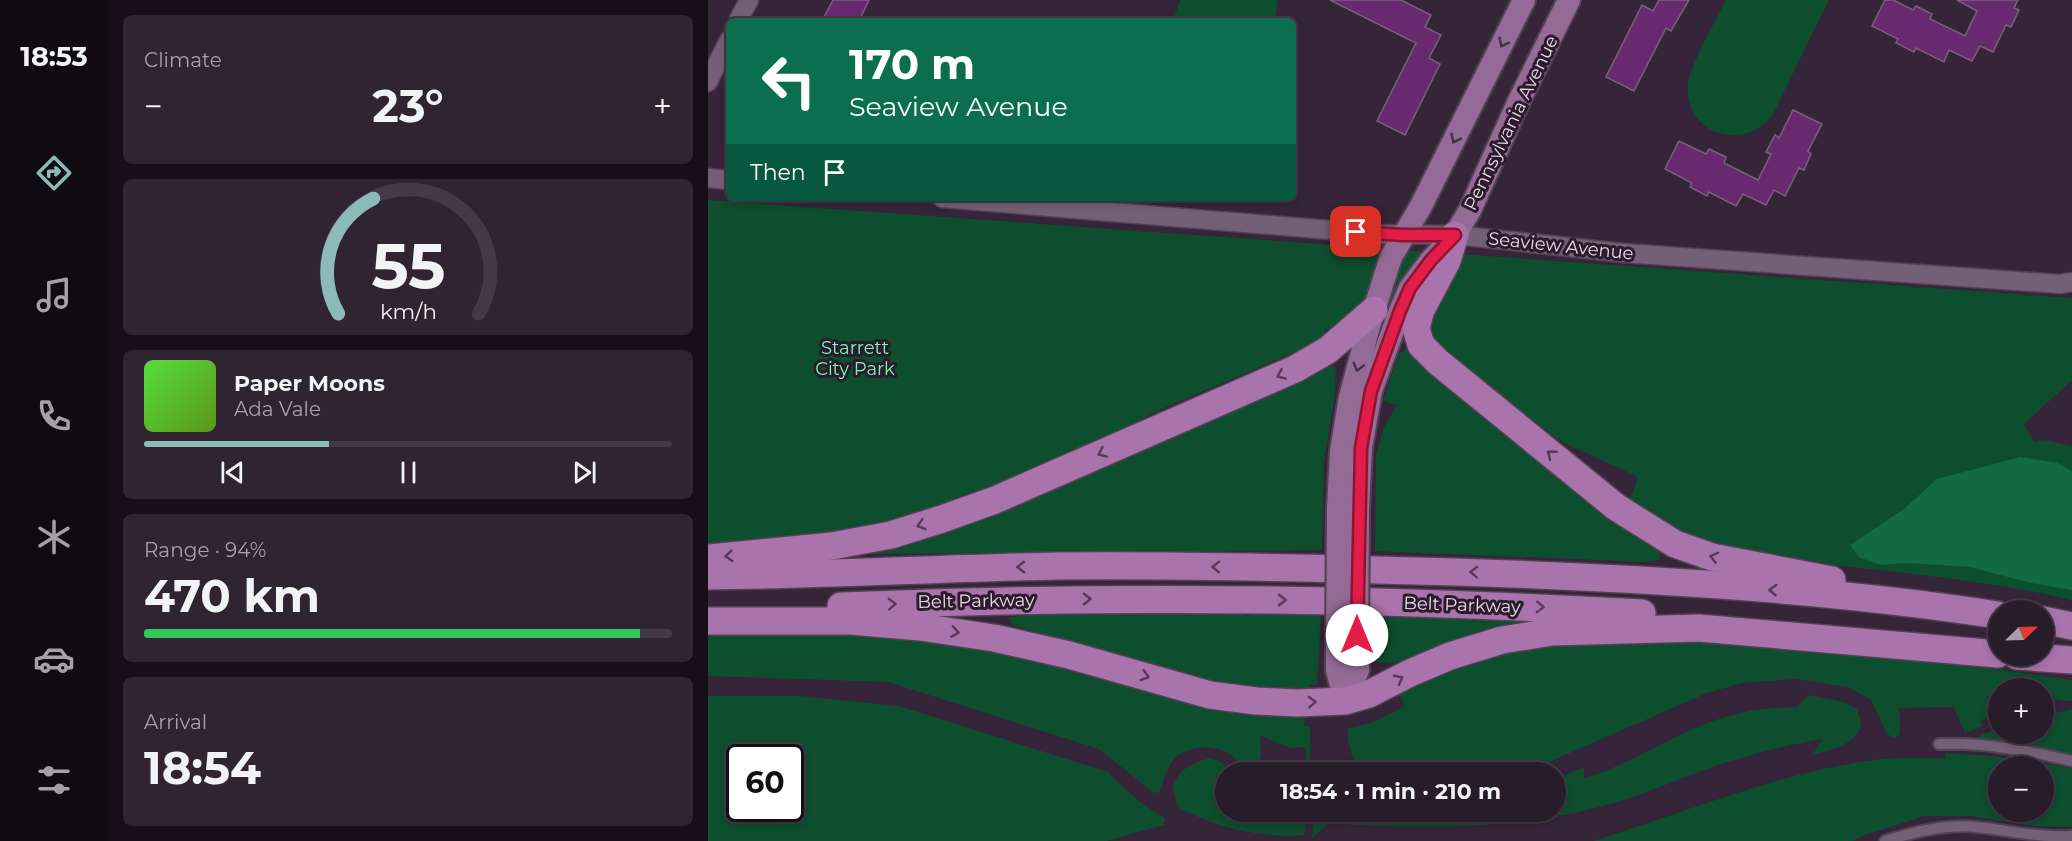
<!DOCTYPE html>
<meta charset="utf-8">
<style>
body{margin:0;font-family:Montserrat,sans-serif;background:#302432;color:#f1f3f6;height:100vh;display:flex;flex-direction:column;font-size:22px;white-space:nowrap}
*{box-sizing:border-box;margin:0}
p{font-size:20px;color:#a5a1a8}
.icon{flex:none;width:33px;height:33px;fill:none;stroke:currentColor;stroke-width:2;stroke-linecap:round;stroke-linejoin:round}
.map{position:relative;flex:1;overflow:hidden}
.side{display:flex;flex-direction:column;gap:15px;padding:15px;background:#160f17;width:600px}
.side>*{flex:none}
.top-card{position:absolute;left:18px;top:18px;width:570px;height:183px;border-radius:9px;box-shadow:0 3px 9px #0003,0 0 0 2px #443947;background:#0b6e4f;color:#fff;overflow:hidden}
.needle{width:39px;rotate:67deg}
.controls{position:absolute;left:1280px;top:600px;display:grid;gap:12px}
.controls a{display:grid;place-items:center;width:66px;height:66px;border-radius:50%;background:#281b2a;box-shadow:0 3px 9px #0003,0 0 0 2px #443947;font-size:30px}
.speed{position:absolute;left:18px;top:744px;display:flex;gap:12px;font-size:30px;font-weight:700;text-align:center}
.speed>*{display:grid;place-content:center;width:78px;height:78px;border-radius:50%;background:#281b2a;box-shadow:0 3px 9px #0003,0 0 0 2px #443947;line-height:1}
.speed .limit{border:3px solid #111;border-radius:9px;background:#fff;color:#111}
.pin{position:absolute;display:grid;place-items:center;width:51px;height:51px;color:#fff;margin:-26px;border-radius:12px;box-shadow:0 3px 9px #0006}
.me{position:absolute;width:66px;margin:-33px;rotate:0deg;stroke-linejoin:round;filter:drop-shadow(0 0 4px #0008)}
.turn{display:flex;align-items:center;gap:21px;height:126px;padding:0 24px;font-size:27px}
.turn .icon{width:78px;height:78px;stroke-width:2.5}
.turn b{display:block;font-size:42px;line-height:51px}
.then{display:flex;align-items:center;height:57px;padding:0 24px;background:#0003;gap:12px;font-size:22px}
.big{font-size:45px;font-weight:700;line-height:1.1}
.side .card{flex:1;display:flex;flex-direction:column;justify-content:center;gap:9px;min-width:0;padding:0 21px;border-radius:9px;background:#302432}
.side .dial{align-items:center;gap:0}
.dial svg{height:156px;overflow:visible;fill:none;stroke:#443947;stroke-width:7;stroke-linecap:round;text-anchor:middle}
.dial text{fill:#f1f3f6;stroke:none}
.song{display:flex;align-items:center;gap:18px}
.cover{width:72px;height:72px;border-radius:9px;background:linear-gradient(135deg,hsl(110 70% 55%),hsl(90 70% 35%))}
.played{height:6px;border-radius:3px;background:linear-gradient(90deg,#8bbbb9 35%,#443947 35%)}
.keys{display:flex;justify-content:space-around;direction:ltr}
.heat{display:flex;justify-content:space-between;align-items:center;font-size:33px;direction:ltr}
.charge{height:9px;border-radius:4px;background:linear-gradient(90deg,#34c759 94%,#443947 0)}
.trip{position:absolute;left:507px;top:762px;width:351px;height:60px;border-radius:30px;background:#281b2a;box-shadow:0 3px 9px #0003,0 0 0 2px #443947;font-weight:700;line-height:60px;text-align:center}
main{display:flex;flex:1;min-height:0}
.tab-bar{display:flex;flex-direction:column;width:108px;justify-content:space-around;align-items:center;background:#100b11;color:#a5a1a8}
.tab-bar .icon{width:42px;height:42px}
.tab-bar .on{color:#8bbbb9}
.tab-bar b{font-size:27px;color:#f1f3f6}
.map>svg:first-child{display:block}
</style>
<main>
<nav class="tab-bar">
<b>18:53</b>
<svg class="icon on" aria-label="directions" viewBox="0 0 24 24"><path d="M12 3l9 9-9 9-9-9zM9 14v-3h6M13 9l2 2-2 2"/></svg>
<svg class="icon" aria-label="music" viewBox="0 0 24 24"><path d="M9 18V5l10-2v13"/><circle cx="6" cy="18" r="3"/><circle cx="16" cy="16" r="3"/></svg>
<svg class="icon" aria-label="phone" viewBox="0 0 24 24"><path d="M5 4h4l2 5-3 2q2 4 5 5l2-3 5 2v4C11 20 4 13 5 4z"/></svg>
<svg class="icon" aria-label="climate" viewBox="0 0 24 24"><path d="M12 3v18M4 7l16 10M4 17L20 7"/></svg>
<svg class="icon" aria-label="car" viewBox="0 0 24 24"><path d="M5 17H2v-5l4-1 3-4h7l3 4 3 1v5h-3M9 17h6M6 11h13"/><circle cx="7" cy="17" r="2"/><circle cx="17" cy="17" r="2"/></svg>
<svg class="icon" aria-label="filters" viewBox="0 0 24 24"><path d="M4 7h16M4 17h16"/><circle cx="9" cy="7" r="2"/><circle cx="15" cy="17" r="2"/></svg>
</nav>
<section class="side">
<div class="card"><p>Climate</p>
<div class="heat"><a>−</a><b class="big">23°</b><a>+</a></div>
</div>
<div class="card dial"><svg viewBox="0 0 100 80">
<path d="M14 69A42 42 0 1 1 86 69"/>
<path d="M14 69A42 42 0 0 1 32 10" stroke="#8bbbb9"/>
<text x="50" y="56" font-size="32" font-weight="700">55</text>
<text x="50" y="72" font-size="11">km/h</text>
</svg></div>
<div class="card">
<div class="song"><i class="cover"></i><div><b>Paper Moons</b><p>Ada Vale</p></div></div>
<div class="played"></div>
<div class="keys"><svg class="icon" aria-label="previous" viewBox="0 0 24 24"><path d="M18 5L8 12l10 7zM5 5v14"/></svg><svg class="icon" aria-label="pause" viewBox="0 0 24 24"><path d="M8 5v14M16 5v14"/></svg><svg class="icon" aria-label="next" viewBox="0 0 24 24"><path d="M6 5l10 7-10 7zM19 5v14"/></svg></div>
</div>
<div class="card"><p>Range · 94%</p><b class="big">470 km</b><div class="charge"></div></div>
<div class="card"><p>Arrival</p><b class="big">18:54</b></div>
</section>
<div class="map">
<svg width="1364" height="841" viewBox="0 0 1364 841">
<rect width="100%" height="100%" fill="#362438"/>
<g fill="#0d4e2f" fill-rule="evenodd">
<path d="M472,0H570L567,21H465Z"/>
<path d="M1018,0H1121L1064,116C1034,153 975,133 980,83C982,66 1009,18 1018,0Z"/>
<path d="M0,200L1364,298V380L1316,424L1326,442L1337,440L1364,446V600C1284,581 1201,574 1119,564C1085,559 1048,558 1015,548C982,539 951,517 922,500L929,480L928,476L856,443L805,406L726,341L725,337L618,329L612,341L445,413L384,448L230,511L118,538L0,545Z"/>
<path d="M698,347L898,507L950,543L952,560L936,562L667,551L668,455L675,429L689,405L675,401L691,353L695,352Z"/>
<path d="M620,364L628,368L626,402L616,459L614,550L156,554Z"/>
<path d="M522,609L538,616L559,613L613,612L609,684L601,685V691L531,685L468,673L372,644L304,625L301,617L387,610Z"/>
<path d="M665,611L821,618V624L691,669L686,663L669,662L664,651Z"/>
<path d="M173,628L597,712L596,726H602V772H598V747L582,748L553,736L552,772H537C532,767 528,757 522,754C505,744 476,745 464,762C457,771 456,783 451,792L446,793L391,749L180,682L0,676V636Z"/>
<path d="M933,634L1207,657L1364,680V701L1335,699V688H1290V714L1273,720L1275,726L1257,733L1246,707L1191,708L1192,734L1186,738L1179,734L1163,700L1140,687L1088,679L1034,683L999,693L818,772H778L777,769L715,772H660C643,763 640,746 640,728L663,723L697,706L689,691L783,648Z"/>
<path d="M1101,695L1136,702L1149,709C1150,713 1153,719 1153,723C1151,745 1121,750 1104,755L1115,739C1074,746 1035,756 996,770C966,781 937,794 906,803C815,829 715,830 621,823L604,838L606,812H848V779L877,767L875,779C930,762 977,725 1033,713C1052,708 1070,708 1089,707Z"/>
<path d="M0,696H91L191,706L400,772C417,790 435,806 457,818L456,825L398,841H0ZM32,758H82V808H32Z"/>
<path d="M1364,709V758L1312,745L1272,743L1270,738L1275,734L1290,729V734H1335V716Z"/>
<path d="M1237,753L1283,756L1364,768V827L1328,826L1263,816H1217L1154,836L1145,841H885C978,812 1077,770 1173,759C1194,757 1216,758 1237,758ZM1290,766H1335V812H1290Z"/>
<path d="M502,758L514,762L521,772H518V812H551L564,816L585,818L599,812L596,835C555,839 507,827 471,808C469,802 465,794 465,789C467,770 486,762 502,758Z"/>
</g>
<path fill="#116a40" d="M1312,457L1349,463L1364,471V590L1323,583L1262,567L1198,563L1172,565L1151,557L1142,545L1197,508L1229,479Z"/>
<g fill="#69296f" stroke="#776279" stroke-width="1.5">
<path d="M125,0H161L151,21H114Z"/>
<path d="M622,0H693L723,15L717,27L733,35L721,58L732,64L697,135L669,121L708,43Z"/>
<path d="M951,0H981L963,31L958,28L926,91L898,77L934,5L945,11Z"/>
<path d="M1177,0H1185L1205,10L1208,6L1224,14L1222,19L1257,36L1269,11L1249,0H1310L1306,8L1311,10L1303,27L1298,25L1285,52L1272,46L1264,61L1241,50L1236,62L1208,48L1206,52L1188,43L1190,39L1164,26Z"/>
<path d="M1085,110L1114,124L1100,151L1103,154L1096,170L1091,168L1077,196L1066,190L1058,205L1035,194L1028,206L1001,192L999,196L982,187L984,183L957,169L971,141L998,154L1001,149L1018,157L1016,163L1050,180L1063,154L1058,152L1067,135L1071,138Z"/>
</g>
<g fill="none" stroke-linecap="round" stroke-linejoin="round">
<defs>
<g id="pedestrian">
<path d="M1231,744C1277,742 1320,751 1364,761"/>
<path d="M1177,841C1206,832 1237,824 1268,827C1300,830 1331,838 1364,836"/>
</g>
<g id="tertiary">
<path d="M30,21L41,0"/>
<path d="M0,82L21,40"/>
<path d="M0,178L21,180"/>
<path d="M234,198L670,234L747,235L916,253L1352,284L1364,282"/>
</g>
<g id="primary">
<path d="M630,509L633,451L642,397L661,326L683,257L713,206L816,0"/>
<path d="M650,509L653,448L663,391L692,311L702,288L723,260L747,235L762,210L810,103L861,0"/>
<path d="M629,650V670L637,701"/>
<path d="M637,701L650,670L649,651"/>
</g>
<g id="motorway">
<path d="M747,235L739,261L713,310L708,328L713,345L730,362L908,507L967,544L1004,557L1124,580"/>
<path d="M0,558L124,546L183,535L234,519L287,500L587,369L620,350L666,310"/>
<path d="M0,576C117,575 234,568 351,566C483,565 615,568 747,572C928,578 1111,588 1290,615"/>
<path d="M133,606C400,595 667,598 934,613"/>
<path d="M1335,620L1364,626"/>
<path d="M0,621H143L212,627L286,638L361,655L502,695L548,701L590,703L637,701L661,694L702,673L742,656L794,640L844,632L991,628L1290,654"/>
<path d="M1309,656L1364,660"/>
</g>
</defs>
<use href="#pedestrian" stroke="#514252" stroke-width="14"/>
<use href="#tertiary" stroke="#514252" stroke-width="21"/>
<use href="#primary" stroke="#514252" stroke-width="26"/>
<use href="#motorway" stroke="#514252" stroke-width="30"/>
<use href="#pedestrian" stroke="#746076" stroke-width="10"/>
<use href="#tertiary" stroke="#746076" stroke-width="18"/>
<use href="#primary" stroke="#946b96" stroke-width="22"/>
<use href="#motorway" stroke="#a973ab" stroke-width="27"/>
<defs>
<g id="primary-bridge">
<path d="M629,650L630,509"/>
<path d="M649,651L650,509"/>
</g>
</defs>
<use href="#primary-bridge" stroke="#514252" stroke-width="26" stroke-linecap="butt"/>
<use href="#primary-bridge" stroke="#946b96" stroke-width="22"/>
</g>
<defs><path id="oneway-chevron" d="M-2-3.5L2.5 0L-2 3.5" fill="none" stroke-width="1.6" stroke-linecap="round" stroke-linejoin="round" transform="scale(1.5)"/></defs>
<g stroke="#462e47">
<use href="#oneway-chevron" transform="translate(795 43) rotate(117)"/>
<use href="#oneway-chevron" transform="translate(747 139) rotate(116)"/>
<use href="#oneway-chevron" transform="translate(650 367) rotate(105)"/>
</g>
<g stroke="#583959">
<use href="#oneway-chevron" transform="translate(573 375) rotate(156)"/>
<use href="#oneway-chevron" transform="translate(394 453) rotate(156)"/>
<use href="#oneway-chevron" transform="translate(843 454) rotate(-141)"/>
<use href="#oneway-chevron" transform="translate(213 525) rotate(163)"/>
<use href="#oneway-chevron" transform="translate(21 556) rotate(175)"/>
<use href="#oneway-chevron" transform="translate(1006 557) rotate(-166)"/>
<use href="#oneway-chevron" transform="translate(313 567) rotate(179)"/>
<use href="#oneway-chevron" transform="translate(508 567) rotate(-179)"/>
<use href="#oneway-chevron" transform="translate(766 572) rotate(-178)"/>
<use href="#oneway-chevron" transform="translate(1065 590) rotate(-176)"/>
<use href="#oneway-chevron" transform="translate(379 599)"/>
<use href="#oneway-chevron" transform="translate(574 600)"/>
<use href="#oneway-chevron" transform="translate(184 604) rotate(-2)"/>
<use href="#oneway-chevron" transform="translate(832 607) rotate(2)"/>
<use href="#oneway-chevron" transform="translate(247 632) rotate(8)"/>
<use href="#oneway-chevron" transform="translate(437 676) rotate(16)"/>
<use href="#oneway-chevron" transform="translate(691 679) rotate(-28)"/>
<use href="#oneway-chevron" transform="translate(604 702) rotate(-2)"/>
</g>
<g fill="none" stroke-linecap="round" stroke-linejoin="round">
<defs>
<path id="route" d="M648,232L695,235H747L723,260L702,288L692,311L663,391L653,448L649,635"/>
</defs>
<use href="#route" stroke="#92132f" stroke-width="15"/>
<use href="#route" stroke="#e11d48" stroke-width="10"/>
</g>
<g text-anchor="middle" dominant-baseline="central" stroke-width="6" stroke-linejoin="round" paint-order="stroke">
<g font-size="18" fill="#e5d9e5" stroke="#2c1a2d">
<text transform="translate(803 123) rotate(-64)">Pennsylvania Avenue</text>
<text transform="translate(853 246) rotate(6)">Seaview Avenue</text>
<text transform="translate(268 601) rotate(-1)">Belt Parkway</text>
<text transform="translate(754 605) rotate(2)">Belt Parkway</text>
</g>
<g font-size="18" fill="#74fcb1" stroke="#2c1a2d">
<text x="147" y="348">Starrett<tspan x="147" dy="21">City Park</tspan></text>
</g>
</g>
</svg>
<div class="controls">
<a><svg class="needle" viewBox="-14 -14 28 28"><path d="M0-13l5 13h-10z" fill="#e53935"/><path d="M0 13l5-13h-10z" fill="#a5a1a8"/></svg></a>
<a>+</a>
<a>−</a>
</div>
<div class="speed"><div class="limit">60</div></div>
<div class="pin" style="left:648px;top:232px;background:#d93025"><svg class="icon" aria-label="arrive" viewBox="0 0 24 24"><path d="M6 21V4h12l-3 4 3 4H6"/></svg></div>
<svg class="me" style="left:649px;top:635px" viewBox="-20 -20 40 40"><circle r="19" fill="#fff"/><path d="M0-13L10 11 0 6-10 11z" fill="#e11d48"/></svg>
<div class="trip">18:54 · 1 min · 210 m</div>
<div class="top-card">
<div class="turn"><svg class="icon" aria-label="left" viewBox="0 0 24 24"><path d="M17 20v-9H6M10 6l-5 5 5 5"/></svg><div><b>170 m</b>Seaview Avenue</div></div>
<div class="then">Then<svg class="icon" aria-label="arrive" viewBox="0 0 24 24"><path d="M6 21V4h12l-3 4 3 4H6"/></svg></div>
</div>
</div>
</main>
